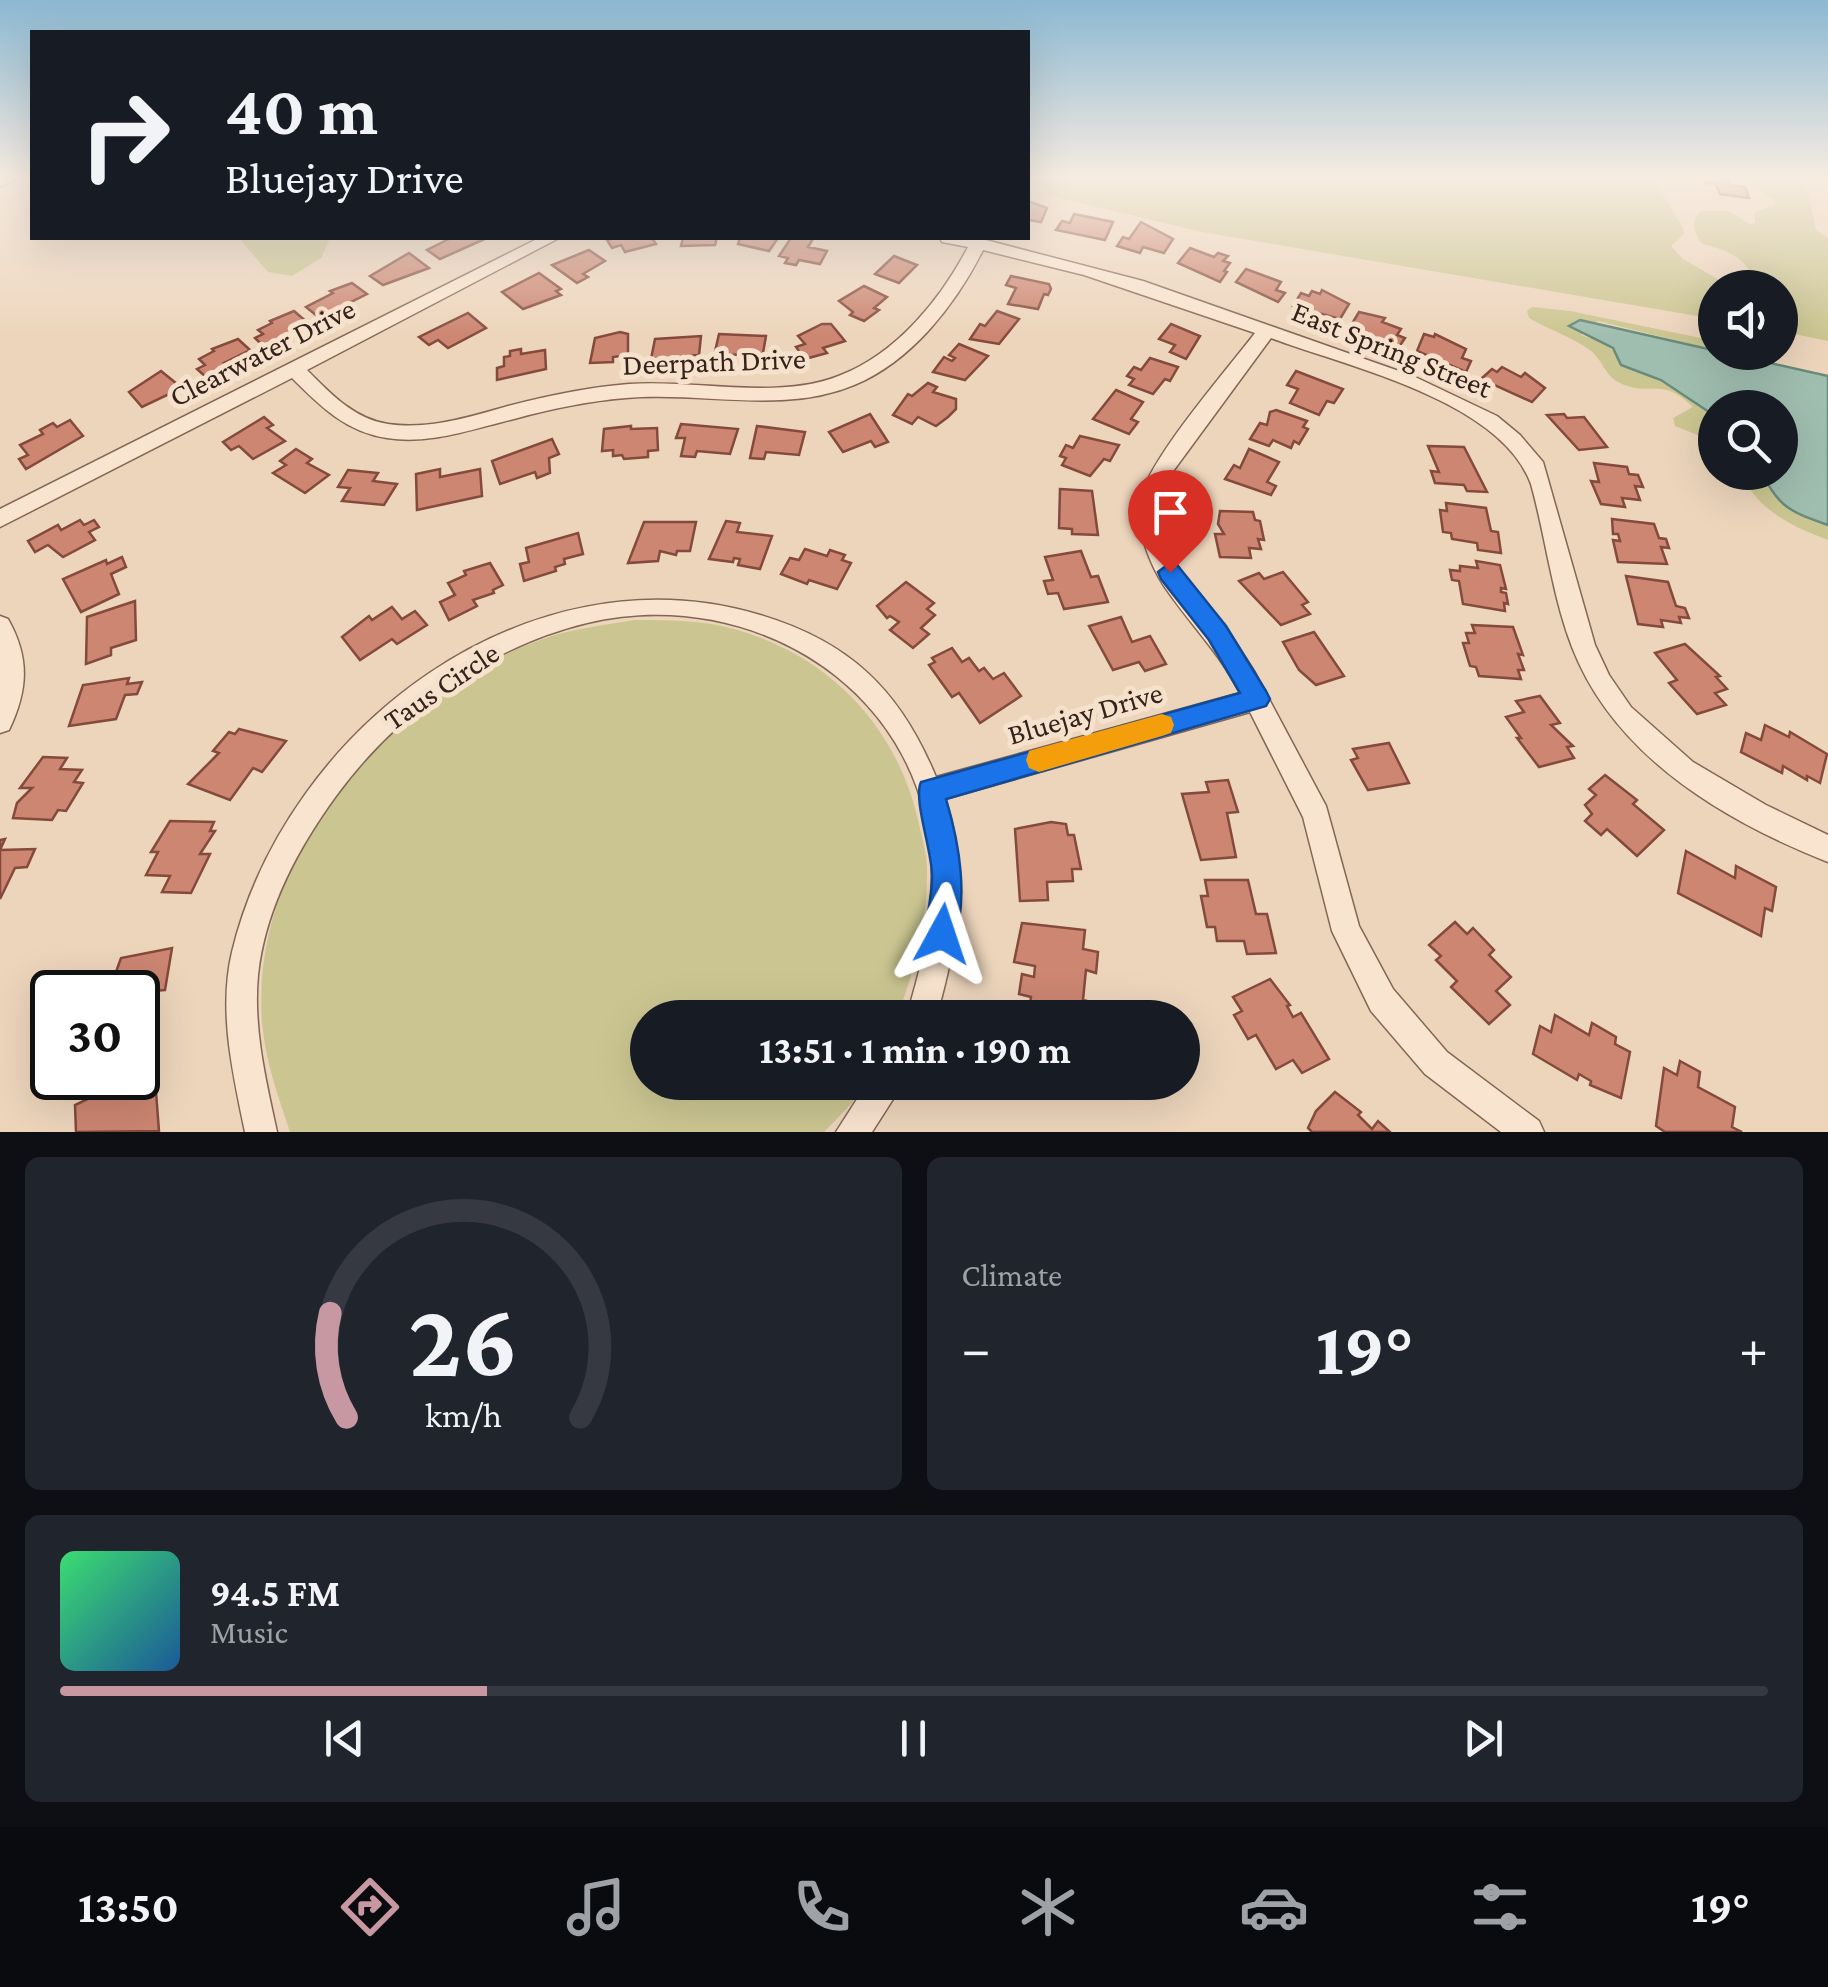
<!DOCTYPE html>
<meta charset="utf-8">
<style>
body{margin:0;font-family:"Crimson Pro",serif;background:#20242c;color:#f1f3f6;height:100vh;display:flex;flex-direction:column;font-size:38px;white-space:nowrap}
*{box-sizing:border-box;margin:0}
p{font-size:32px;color:#9ea1a6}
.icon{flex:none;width:55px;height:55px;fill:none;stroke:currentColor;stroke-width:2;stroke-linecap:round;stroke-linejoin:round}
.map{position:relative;height:1132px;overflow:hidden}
.side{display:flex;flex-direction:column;gap:25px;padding:25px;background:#0d0f14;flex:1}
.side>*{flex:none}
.banner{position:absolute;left:30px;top:30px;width:1000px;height:210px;border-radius:0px;box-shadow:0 10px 40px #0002;background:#171b24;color:#f1f3f6;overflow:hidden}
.buttons{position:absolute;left:1698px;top:270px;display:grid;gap:20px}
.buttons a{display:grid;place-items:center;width:100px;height:100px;border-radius:50%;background:#171b24;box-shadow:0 10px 40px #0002;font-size:50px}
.speed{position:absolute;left:30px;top:970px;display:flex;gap:20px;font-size:50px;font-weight:700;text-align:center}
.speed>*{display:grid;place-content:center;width:130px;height:130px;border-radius:50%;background:#171b24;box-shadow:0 10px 40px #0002;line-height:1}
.speed .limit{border:5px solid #111;border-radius:15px;background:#fff;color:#111}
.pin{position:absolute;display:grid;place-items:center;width:85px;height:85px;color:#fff;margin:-102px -42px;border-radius:50% 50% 50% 0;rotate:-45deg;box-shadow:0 0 10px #0007}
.pin .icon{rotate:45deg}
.me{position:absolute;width:110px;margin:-55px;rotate:5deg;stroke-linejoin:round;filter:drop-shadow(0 0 8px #0008)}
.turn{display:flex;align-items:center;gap:35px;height:210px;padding:0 30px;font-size:45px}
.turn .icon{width:130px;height:130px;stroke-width:2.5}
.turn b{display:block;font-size:70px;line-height:85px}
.big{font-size:75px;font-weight:700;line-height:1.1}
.side .tile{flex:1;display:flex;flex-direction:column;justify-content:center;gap:15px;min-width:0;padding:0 35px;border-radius:15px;background:#20242c}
.side .dial{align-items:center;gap:0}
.dial svg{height:260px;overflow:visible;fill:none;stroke:#363941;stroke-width:7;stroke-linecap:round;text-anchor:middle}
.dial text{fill:#f1f3f6;stroke:none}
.song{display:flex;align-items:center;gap:30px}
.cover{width:120px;height:120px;border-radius:15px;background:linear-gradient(135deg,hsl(140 70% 55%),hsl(210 70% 35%))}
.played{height:10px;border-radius:5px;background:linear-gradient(90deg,#c797a2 25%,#363941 25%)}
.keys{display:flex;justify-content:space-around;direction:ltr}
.heat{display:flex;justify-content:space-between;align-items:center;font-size:55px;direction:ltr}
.side .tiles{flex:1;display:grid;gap:25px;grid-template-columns:1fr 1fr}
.tile:last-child{grid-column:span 2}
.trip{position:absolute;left:630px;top:1000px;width:570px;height:100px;border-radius:50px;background:#171b24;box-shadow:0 10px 40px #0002;font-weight:700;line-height:100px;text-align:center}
.tabs{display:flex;height:160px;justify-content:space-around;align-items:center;background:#090b0e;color:#9ea1a6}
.tabs .icon{width:70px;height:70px}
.tabs .current{color:#c797a2}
.tabs b{font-size:45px;color:#f1f3f6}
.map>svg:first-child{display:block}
</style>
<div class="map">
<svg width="1828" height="1132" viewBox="0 0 1828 1132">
<rect width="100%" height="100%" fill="#edd5bc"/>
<g fill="#cbc691">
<path d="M1028,178H1653L1683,228L1684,234L1671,246L1683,259L1731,287L1715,288V319L1202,232L1046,195L1045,189L1028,185Z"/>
<path d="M1743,178H1792L1807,188L1816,230L1828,238V341L1780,331V288L1755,287C1748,256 1729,252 1701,243C1694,230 1690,222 1701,211H1729L1750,224L1755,223V212L1775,205V201Z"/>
<path d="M239,238H330L321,258L292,276L268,272Z"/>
<path d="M1532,307L1570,311L1715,341V350L1598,321L1581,335C1601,342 1614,344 1621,366L1661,380L1715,416V442L1675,426L1673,418L1693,407C1661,376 1653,397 1622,384C1605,377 1604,362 1591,351C1573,337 1549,330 1529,318L1527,311Z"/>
<path d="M1741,473H1762C1779,509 1791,511 1828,525V540C1791,526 1757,510 1741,473Z"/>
<path d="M635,620C669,620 702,620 734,629C829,655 898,727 919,824C922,838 927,854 927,869C928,920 915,970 897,1017L648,1018V1082L863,1083L852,1103L824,1132H290C278,1096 265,1060 262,1022C249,852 393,690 546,638C574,628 606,625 635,620Z"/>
</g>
<path fill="#a0beb0" stroke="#688b7c" stroke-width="2.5" d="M1580,320L1828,376V525C1791,512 1779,508 1762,473L1780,472V408H1715V416L1661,380L1621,365L1613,348L1569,326Z"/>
<g fill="#cc8672" stroke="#844a3c" stroke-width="2.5">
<path d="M1704,178H1726L1729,185L1745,187L1749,198L1720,194L1716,184L1706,183Z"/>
<path d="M1028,201L1047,208L1041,222L1028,220Z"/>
<path d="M1074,214L1113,222L1105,240L1056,230L1062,221L1070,223Z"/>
<path d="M1141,222L1173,239L1164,253L1143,247L1140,253L1117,246L1123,237L1129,239Z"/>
<path d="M451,238H487L440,259L427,250Z"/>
<path d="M615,238H652L656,244L625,252L621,245L612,248L607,240Z"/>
<path d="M683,238H717L715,245L681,246Z"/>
<path d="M740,238H778L769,251L738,244Z"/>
<path d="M791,238L813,239L808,247L827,251L820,264L799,260L796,265L785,263L788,258L779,256Z"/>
<path d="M1190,248L1214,257L1218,253L1228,256L1223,261L1230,263L1224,271L1227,272L1220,282L1178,263Z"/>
<path d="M589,250L605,261L583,274L588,277L577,283L552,265Z"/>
<path d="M409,253L429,268L383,285L370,276Z"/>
<path d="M894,256L917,265L899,283L875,274Z"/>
<path d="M1246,269L1281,282L1276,290L1285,293L1278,302L1236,282Z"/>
<path d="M539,273L561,289L556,291L561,295L523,309L502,292Z"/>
<path d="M1011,276L1049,284L1051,289L1048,295L1044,294L1038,309L1008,304L1016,288L1006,285Z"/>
<path d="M352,283L367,294L341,307L344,309L322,320L306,307L333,293L330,291Z"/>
<path d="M864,286L887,297L874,308L879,310L864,321L850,315L853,312L839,301Z"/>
<path d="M1322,290L1349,304L1340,319L1293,306L1301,293L1309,296L1312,291L1320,294Z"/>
<path d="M294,311L308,323L266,349L255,338L263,334L258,330L272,323L270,321Z"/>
<path d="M997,311L1019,319L999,344L970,339L980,324L985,326Z"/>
<path d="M1359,312L1385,318L1382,322L1401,329L1397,335L1405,338L1399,347L1350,327Z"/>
<path d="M468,313L486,328L448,348L438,340L429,345L419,337Z"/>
<path d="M822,324H831L845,341L823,348L827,353L805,359L796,347L805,344L798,336Z"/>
<path d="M1171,324L1200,336L1186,359L1170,352L1175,345L1159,339Z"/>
<path d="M620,332L628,334V355L613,357V362L590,363L595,338Z"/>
<path d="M719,334L766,336L763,353L714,356Z"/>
<path d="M1424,334L1434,337L1435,334L1466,349L1462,358L1471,361L1466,372L1417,351Z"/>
<path d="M701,336L699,355L651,359L655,339Z"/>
<path d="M238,339L250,350L224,363L229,367L207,378L197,369L205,365L199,359L214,351L212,349Z"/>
<path d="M959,344L988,356L965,380L933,372L944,357L952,361L955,358L949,355Z"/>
<path d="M521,349V354L545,350L546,369L497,380V368L504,366V357L510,356V351Z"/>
<path d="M1150,358L1178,367L1170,381L1165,379L1153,394L1129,385L1134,379L1127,376L1134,367L1141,370Z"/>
<path d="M1502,367L1521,377L1525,373L1545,388L1532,402L1481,379L1492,369L1497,372Z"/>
<path d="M161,371L182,388L142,407L129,392Z"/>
<path d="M1296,371L1343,389L1334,403L1327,401L1319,415L1290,403L1298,389L1287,385Z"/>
<path d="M928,383L937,387L933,392L956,399V409L948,417L936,426L918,417L912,424L893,415L908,394L912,396Z"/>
<path d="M1116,390L1143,402L1131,419L1138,422L1129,434L1093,419Z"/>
<path d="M1276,410L1307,421L1303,427L1308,429L1299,444L1294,441L1291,448L1273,440L1269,446L1250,439L1260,423L1267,425L1270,412Z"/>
<path d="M870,414L888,442L875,447L871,441L843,452L829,432Z"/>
<path d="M1564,414L1567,418L1584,417L1607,447L1579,450L1547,415Z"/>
<path d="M264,417L273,425L267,428L285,441L253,459L239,446L231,450L223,442Z"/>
<path d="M70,420L83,436L26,469L19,459L28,455L20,445L43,434L40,430L53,423L57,427Z"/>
<path d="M681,424L738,429L730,454L697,451L695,457L681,456L685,438H676Z"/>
<path d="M631,426V429L657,428L658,450L648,451V457L624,459L622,455L613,456V450L602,451L604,429Z"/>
<path d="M757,426L805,432L799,455L766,452L764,459L750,458Z"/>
<path d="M1080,436L1119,445L1110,461L1104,459L1090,476L1062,465L1066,458L1060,456L1066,445L1073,448Z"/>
<path d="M552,439L559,454L549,458L550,473L537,478L535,472L500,484L492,461Z"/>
<path d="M1428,446L1464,447L1487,492L1467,491L1464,485L1435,483L1431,471L1439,472Z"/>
<path d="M296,449L312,459L307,463L329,475L305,493L273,473L286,465L280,461Z"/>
<path d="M1249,449L1279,462L1267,482L1276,486L1271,495L1225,479L1234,465L1240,468Z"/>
<path d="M1594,463L1627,467L1629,474L1638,475L1643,487L1635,486L1640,500L1622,498L1625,507L1601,504L1591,481L1599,482Z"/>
<path d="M440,469V477L480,469L482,496L417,510L416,474Z"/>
<path d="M348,470L378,473L373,481L397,484L384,505L342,501L350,488L338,487Z"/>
<path d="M1060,489L1092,491L1098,535L1072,534V529L1059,528Z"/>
<path d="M1446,503L1486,508L1491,531L1498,532L1501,553L1478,550L1477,543L1452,539L1451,533L1443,532L1440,510L1447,511Z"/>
<path d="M1220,511L1253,512L1255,520L1260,521L1264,540L1258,539L1261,549L1249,548L1251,558L1220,557L1215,534H1224L1218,524Z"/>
<path d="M1612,519L1654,524L1659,538L1666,539L1669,548L1661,547L1667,564L1618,562L1613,540L1620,541L1618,534H1613Z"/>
<path d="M80,520L84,525L94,520L99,527L89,532L95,540L63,557L48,545L35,552L28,541L58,525L61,530Z"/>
<path d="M726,521L740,523L737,532L772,536L760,569L738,565L740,559L734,558L733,562L709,559Z"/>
<path d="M644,522H696L690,551H677L676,555L660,551L658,561L628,563Z"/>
<path d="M578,533L583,554L564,559L565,564L555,567L556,571L524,581L520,564L529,562L526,548Z"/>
<path d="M805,549L827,556L830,550L845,555L842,560L851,563L837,589L809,580L807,584L781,574L790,558L799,560Z"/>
<path d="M1081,551L1091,577L1098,576L1108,602L1064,609L1058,593L1048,594L1044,581L1053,580L1045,557Z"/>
<path d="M122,557L126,567L111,574L119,594L81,612L63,579L106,560L107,564Z"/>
<path d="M1476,561L1500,565L1506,589L1501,588V592L1506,593L1508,604L1504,603L1505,611L1463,604L1459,581L1452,580L1450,570L1460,571V566L1478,568Z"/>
<path d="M490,563L503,585L493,590L494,593L473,600L477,606L449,620L440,602L455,595L448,583L466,575L464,571Z"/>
<path d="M1283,572L1308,602L1302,605L1310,614L1281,625L1239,581L1259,573L1264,579Z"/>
<path d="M1626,576L1668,582L1676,606L1685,608L1689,618L1679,617L1681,623L1661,620L1663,627L1638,624Z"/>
<path d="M906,582L934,603L927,609L935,615L921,628L929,634L913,648L890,630L899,622L890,616L887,618L877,606Z"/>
<path d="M135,601L136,640L111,648V655L86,664L87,617Z"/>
<path d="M392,607L402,619L415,611L427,625L397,644L392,639L360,660L342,637L369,616L372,620Z"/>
<path d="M1121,617L1132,642L1150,636L1166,664L1145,671L1139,662L1113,670L1089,626Z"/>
<path d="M1472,625L1513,627L1523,655L1518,654L1524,670H1518L1521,679L1479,676L1476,667L1470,666L1463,643H1469L1466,633H1475Z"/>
<path d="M1314,632L1344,676L1316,685L1299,670L1283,642Z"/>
<path d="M1685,644L1720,676L1716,677L1727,689L1715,693L1726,705L1697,714L1669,683L1677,680L1655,653Z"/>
<path d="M952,648L962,662L969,658L979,671L984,668L993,679L1004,673L1021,696L980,723L959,693L952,697L929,665L935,662L932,658Z"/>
<path d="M129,678L127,684L142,682L137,694L125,695L116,719L69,726L83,685Z"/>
<path d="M1540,696L1560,723L1551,725L1573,746L1567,747L1574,758L1539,767L1517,738H1521L1506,717L1524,712L1516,701Z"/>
<path d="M1765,725L1789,737L1790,732L1827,754L1820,783L1807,776V780L1783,766L1782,773L1741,752L1746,733L1761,740Z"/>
<path d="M239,729L286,741L262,772L253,768L230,800L188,784L219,753L213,751L229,732L235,734Z"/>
<path d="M1389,743L1409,783L1368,790L1351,760L1358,758L1353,749Z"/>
<path d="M43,757L67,758L60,769L82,770L74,782L83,783L66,811L58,810L52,820L13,818L17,803L32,788H20Z"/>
<path d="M1605,775L1637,800L1633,804L1664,830L1637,856L1607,829L1601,835L1585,821L1592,814L1585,805L1596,795L1589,789Z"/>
<path d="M1228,780L1238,812L1227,813L1236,857L1201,860L1182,794L1209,792L1206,782Z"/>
<path d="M170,821L214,822L210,831H215L200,854H210L191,893L162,892L170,876L146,875L158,852H151Z"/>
<path d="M1051,822L1066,824L1068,835H1074L1081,869H1072L1073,881L1047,882L1048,900L1020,901L1015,829Z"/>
<path d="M5,839L0,850L35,849L27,867L15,868L0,899V840Z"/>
<path d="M1686,851L1735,878L1736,866L1776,887L1772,911L1765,908L1761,936L1678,893Z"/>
<path d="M1205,880H1248L1256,914H1267L1276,953L1247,954L1244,941H1217L1215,927H1207L1201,896H1208Z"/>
<path d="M1455,922L1467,934L1473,928L1494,950L1489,955L1511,977L1496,991L1510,1005L1489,1024L1451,987L1457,981L1436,960L1441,956L1429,945Z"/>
<path d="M1022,923L1085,930L1083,949L1098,952L1096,973L1086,970L1083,1000L1095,1003L1094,1018H1058L1029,1011L1031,997L1019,994L1022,974L1034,977L1035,966L1014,962Z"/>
<path d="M172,948L165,990L152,991L138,1035V992H96L103,976L116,972L121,958Z"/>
<path d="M1270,979L1290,1005L1287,1006L1293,1017L1301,1013L1329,1059L1302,1073L1293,1060L1276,1069L1256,1035L1248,1039L1234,1015L1242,1011L1233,997Z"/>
<path d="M1555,1015L1589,1035L1592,1023L1616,1037L1615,1044L1630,1052L1621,1098L1590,1085L1591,1081L1579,1074L1577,1080L1533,1054L1540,1026L1551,1032Z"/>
<path d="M145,1058L148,1097L156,1092L159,1131L76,1132L75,1105L94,1096V1083L105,1078H138V1062Z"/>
<path d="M1680,1061L1700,1072L1698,1087L1735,1107L1732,1127L1742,1132H1665L1656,1126L1664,1068L1677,1075Z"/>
<path d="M1335,1092L1361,1112L1358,1115L1372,1129L1378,1121L1390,1132H1312L1308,1128L1316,1111Z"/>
</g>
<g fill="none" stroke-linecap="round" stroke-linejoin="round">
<defs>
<g id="minor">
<path d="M0,178H17L0,187Z"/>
<path d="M539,238H559L307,370C330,393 354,419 388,424C429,430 469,417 508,406C547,396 588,387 629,384C694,379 780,401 841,375C897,353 941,299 968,247L942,242L940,238H978L1143,281L1413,376L1497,416L1520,435L1543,462L1595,645L1609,675L1631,707L1693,762L1766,805L1828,835V862C1724,821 1614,756 1572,647C1552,595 1546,538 1531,484C1500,400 1348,367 1271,338L1171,474L1161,503L1164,536L1181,574L1225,626L1254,671L1326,806L1359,926L1393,989L1447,1052L1539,1121L1544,1132H1501L1425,1074L1371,1011L1332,931L1303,817L1250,712L945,799C970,873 957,945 936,1018H906C920,972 932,925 932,876C932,694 756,583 587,623C487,647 396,714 336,796C298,848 265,909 258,975C253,1028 266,1081 277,1132H245C233,1074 218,1011 232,952C286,728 528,545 760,615C850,642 900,690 936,777L1240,693C1220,653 1189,623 1164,586C1150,564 1137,531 1139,505C1143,465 1228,369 1255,333L1084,275L983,250C956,304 911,362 854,385C783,415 701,391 626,398C589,401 550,409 514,419C472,429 430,445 387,438C346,432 320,406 292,378L0,527V509Z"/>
<path d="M0,616L8,619C30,658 28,690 9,730L0,733Z"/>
<path d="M868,1082H904L872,1132H836Z"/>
</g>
</defs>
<use href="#minor" stroke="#856656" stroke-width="3"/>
<use href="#minor" fill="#f9e4cf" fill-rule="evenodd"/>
</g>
<linearGradient id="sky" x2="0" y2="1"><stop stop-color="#8bb8d2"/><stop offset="0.53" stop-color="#f7ece1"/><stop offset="1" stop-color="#f7ece1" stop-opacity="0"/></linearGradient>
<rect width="1828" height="336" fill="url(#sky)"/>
<path fill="#1a73e8" stroke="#114b97" stroke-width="2.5" d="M1170,563L1178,566L1226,626L1266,691L1270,699L1266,706L946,799C959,842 970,902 952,945L942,949L931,945C922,923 933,898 932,875C932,851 913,799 921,782L1240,693L1209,640L1161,579L1158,572Z"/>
<path fill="#f59e0b" d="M1162,714L1171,717L1174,725L1171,733L1162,736L1039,772L1029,768L1026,760L1029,751L1039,748Z"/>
<g text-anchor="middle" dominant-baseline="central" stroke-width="10" stroke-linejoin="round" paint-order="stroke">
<g font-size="30" fill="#34221b" stroke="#f5e1cc">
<text transform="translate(1392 349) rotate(22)">East Spring Street</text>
<text transform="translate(262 352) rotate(-27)">Clearwater Drive</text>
<text transform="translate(714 361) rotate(-2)">Deerpath Drive</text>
<text transform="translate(441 686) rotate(-34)">Taus Circle</text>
<text transform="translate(1085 713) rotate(-16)">Bluejay Drive</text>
</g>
</g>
</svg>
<div class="buttons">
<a><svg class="icon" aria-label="sound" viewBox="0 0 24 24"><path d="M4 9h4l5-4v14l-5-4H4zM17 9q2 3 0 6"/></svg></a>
<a><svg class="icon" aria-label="search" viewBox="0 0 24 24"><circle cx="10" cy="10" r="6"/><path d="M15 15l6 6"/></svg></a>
</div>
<div class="speed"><div class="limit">30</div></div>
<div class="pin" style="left:1170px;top:572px;background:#d93025"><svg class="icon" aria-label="arrive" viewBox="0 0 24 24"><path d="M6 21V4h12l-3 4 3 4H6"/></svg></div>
<svg class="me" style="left:942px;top:934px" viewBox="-20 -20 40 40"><path d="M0-17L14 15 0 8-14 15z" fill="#1a73e8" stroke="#fff" stroke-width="4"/></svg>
<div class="trip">13:51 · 1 min · 190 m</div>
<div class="banner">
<div class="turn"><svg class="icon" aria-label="right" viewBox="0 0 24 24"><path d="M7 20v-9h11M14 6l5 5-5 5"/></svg><div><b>40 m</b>Bluejay Drive</div></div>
</div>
</div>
<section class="side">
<div class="tiles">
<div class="tile dial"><svg viewBox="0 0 100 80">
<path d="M14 69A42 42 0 1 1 86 69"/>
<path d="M14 69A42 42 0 0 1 9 37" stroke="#c797a2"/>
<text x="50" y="56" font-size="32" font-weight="700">26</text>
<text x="50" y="72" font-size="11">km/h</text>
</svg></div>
<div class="tile"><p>Climate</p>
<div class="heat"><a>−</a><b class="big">19°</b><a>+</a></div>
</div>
<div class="tile">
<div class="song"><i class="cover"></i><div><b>94.5 FM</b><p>Music</p></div></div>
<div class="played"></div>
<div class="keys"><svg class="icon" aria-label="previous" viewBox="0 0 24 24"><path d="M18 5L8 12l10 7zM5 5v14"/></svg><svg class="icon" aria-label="pause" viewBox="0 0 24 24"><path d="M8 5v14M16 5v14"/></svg><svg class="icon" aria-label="next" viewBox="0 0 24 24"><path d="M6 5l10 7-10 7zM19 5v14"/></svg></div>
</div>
</div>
</section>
<nav class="tabs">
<b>13:50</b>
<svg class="icon current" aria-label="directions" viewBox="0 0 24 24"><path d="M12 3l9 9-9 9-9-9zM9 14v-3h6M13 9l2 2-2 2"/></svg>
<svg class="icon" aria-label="music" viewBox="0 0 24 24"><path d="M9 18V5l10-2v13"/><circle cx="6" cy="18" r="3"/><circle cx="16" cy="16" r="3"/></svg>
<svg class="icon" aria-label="phone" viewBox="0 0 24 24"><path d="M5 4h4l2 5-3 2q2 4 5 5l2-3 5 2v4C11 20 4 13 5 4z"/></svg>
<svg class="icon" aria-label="climate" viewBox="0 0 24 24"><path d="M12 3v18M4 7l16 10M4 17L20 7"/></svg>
<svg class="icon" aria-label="car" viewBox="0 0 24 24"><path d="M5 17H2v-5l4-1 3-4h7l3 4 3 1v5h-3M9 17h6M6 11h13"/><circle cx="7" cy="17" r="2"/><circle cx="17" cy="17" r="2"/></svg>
<svg class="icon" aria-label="filters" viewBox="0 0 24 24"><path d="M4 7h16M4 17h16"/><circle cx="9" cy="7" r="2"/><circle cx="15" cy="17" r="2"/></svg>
<b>19°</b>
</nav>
